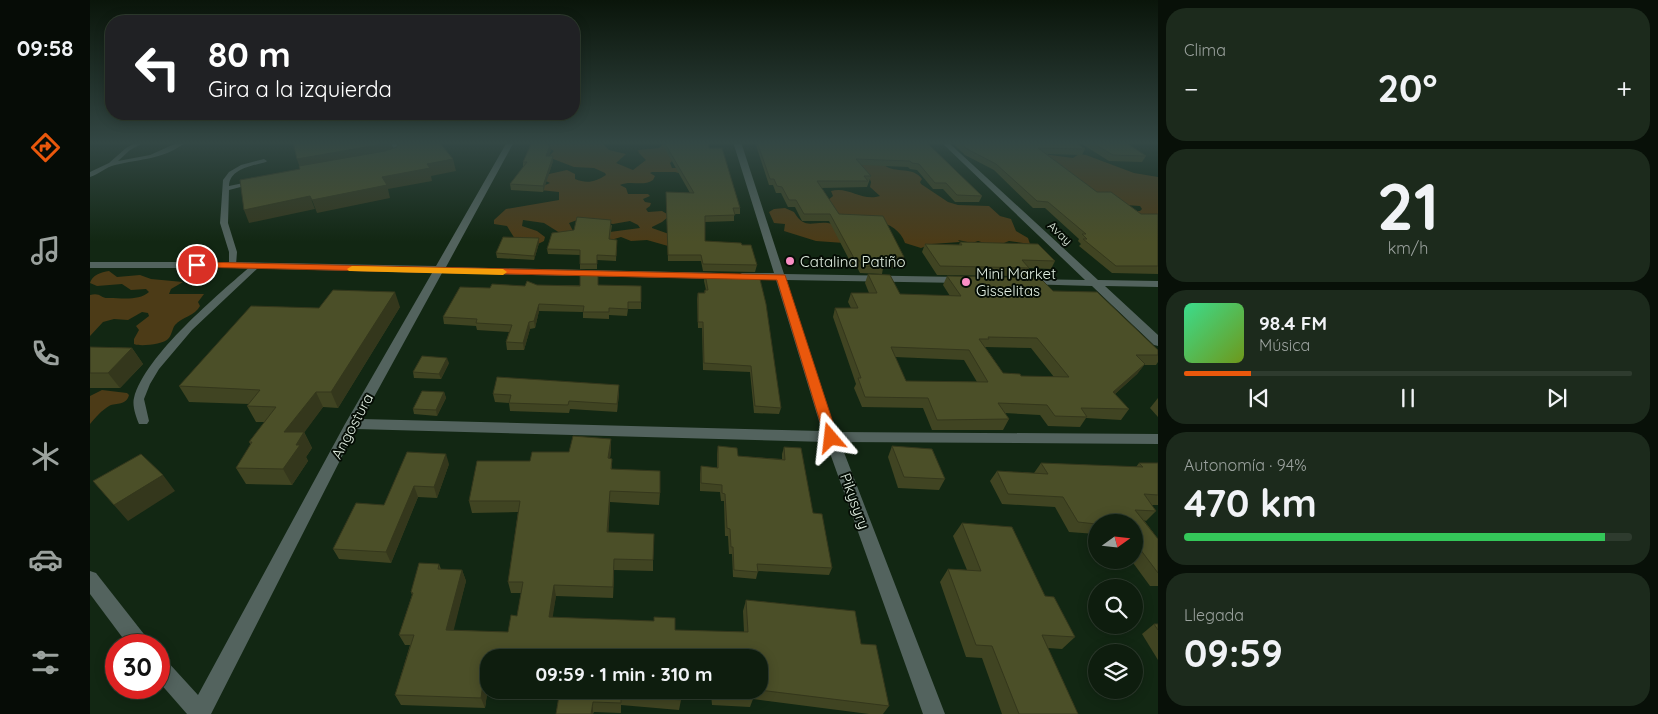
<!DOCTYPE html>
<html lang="es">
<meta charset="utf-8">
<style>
body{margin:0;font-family:Quicksand,sans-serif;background:#1c2a1c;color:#f1f3f6;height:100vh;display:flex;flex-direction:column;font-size:19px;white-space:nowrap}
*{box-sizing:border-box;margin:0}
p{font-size:16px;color:#9ba29e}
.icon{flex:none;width:28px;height:28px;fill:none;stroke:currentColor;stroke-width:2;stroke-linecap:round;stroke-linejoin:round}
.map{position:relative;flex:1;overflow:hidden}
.side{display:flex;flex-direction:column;gap:8px;padding:8px;background:#081008;width:500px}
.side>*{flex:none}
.hud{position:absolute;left:15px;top:15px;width:475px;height:105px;border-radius:20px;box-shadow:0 2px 12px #0003,0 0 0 1px #2e3b2e;background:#202124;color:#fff;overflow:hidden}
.needle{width:32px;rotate:75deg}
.fabs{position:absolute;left:998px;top:514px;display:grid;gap:10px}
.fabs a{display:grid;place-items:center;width:55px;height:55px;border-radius:50%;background:#0e1d0e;box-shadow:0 2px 12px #0003,0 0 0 1px #2e3b2e;font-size:25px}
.speed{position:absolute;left:15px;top:634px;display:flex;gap:10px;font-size:25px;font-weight:700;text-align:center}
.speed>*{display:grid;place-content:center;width:65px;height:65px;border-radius:50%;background:#0e1d0e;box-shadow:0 2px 12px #0003,0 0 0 1px #2e3b2e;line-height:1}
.speed .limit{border:8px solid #d22;background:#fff;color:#111}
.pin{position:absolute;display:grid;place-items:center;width:42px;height:42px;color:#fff;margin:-21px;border:2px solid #fff;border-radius:50%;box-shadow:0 1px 5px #0007}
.me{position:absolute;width:55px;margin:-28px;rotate:343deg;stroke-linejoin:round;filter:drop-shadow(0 0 4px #0008)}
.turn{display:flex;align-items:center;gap:18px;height:105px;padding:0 20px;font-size:22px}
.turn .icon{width:65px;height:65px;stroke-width:2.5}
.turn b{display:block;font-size:35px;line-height:42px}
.big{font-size:38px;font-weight:800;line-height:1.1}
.side .widget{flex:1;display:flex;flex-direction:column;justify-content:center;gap:8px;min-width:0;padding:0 18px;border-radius:20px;background:#1c2a1c}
.side .dial{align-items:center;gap:0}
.dial b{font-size:65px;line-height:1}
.song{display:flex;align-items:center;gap:15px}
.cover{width:60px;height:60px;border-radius:8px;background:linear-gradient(135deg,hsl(150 70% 55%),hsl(80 70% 35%))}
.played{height:5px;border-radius:2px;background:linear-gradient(90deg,#ea580c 15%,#2e3b2e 15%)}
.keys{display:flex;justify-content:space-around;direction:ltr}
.heat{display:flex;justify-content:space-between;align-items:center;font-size:28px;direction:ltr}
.charge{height:8px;border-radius:4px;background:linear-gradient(90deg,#34c759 94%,#2e3b2e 0)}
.trip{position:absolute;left:390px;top:649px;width:288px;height:50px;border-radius:20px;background:#0e1d0e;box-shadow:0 2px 12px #0003,0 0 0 1px #2e3b2e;font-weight:800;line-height:50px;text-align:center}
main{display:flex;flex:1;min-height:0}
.tabs{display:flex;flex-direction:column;width:90px;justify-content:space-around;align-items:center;background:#060c06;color:#9ba29e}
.tabs .icon{width:35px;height:35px}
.tabs .selected{color:#ea580c}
.tabs b{font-size:22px;color:#f1f3f6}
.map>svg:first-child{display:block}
</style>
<main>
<nav class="tabs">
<b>09:58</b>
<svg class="icon selected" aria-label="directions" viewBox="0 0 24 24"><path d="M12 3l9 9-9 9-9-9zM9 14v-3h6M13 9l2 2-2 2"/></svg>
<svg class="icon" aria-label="music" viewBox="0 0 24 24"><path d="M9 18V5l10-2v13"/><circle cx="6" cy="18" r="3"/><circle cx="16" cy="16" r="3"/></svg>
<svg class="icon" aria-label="phone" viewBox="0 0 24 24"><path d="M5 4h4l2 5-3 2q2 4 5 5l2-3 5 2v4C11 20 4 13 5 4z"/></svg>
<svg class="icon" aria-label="climate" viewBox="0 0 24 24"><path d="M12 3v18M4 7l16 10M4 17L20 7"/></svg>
<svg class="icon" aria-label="car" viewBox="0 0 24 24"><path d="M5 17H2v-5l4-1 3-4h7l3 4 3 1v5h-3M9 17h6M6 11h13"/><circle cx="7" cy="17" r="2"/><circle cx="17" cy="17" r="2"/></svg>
<svg class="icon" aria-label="filters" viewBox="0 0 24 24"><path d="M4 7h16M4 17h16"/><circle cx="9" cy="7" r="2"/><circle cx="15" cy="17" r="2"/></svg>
</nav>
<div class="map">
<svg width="1068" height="714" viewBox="0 0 1068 714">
<rect width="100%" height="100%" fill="#122713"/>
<g fill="#4c3b17">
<path d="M459,142H513V144L519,150L536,154L526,163L543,170L556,160L549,153L548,150L569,148L574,143L582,161L580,163L582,168H595L596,175L585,172H562L560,173L565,176L563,180C553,187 541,180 530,185L536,188L538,194H558L560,196L553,199L555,202L561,203L560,206L556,209L558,212L572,211L577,214L578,217L572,222L562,227V228L579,234L578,246L557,240L541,241L531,237L511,243L512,233L550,228L548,225L540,221L523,224L490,219L479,223L483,231L470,233L454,223L433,220L432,226L447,231L455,237L454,241L448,244L425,239L417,226L404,224V220L416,209L469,200V192L450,190L453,186L460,183L456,181L459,174L477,170L485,174V179C497,184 505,182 516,175L515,173L504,168L484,167L458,157L464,151L459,148Z"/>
<path d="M953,154L983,158L989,154L996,155L1044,173L1068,177V219L1037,211H1050L1052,209L1050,206L1035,205L922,158Z"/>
<path d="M690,157L794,165C806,174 823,166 832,179L830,182L831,184L858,202L868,205L899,206L910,216L921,219L926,231L938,238L940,244L919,241L909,245H901L888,241L882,243L868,240L870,242L842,244L831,248L815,243C807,218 771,218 748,215L738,200L743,196L741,191C759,186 772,202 790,196L780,187L781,182L777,172L771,167Z"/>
<path d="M695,208L704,212C716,232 724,219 743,224L754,243L726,241L694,231L695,224L684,223L679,212L684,209Z"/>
<path d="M19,271L27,277L50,275L61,279L93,282L81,289L79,294H114L108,302L110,306C105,316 92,317 85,325C82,329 82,335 78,339C74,344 50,347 44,344V339L49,330L46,326L59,316L58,313L52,312L38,320L24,319L13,322L0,336V295C11,292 11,299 19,298C32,298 49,301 59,292L56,289L41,290L32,284L7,286L0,283C2,275 11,272 19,271Z"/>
<path d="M12,390L37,393L39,395C36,406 27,402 19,406C12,410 5,418 0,424V396Z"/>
</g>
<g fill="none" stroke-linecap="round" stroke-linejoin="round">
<g fill="#53635e" fill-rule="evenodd">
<path d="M47,142H55L40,150L28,161L60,155L89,142H96C75,159 50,159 25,165C16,167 9,174 0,177V172L19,163L36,148Z"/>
<path d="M300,142H306L312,153L307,158L302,157L306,153Z"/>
<path d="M174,159L177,161L176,162C163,166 140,168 139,186L163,181L166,183L139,190L138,223L147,252L146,265L142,267H139V252L130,223L133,180L139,172L151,165Z"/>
<path d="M163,264H169L170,266L102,330L69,369L60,384L54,399L59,421L57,424H49C46,417 42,405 44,398C55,355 129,294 163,264Z"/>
</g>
<g fill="#53635e" fill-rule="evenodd">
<path d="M417,142H424L356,267L632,273L637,276L632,279L352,273L272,419L732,431L686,280L652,279L647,276L652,273H684L643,142H651L694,274L872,277L877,280L872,283L696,280L746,432L1068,434V444L750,442L855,714H833L736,442L266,429L121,714H97L69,682V657L76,660L108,695L255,424L342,273L142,268H0V262H142L346,266Z"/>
<path d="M851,142H858L1008,280L1068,281V287L1015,286L1068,335V346L1064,345L1002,286L933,284L932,282L933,280L937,279L995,280Z"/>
<path d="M0,571L6,573L57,638L60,645H38L0,594Z"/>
</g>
</g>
<g fill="#404422" fill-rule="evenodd">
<path d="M571,142H618L619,148L650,208V214H644V221L615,222V241L652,245L667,265L665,272L613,271L611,261H578L576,192L600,193Z"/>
<path d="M665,142H836L892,196L889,202H865L853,189H843L827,170L820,169L818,167L771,165L781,176L777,187L731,188L749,214L814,257L812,264H808L806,268H793L792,274L770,273L767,267H763L739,221H712L705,207H698L691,193H686L683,185H679Z"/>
<path d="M861,142H985L995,149L992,155L957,154L1007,192L1051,214H1068V274L1022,273L989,246L991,244L988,241L989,239L955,208H943L904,170L875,155Z"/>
<path d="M993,142H1035L1056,156L1052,162L1019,161L992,144Z"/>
<path d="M460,146L461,150L459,156H463V161L453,192L421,190L420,184L433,168V162Z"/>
<path d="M522,225L520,239L527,240L526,261L507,260V269H490V255L458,254L457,249Z"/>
<path d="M870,242L965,261L961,269L939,268L935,276L847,275L832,252L835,244L869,245Z"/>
<path d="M449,243L444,260L407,258L406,253Z"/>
<path d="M615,274L691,408L689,414L664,413L660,372L613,370L612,328H608L607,299L608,293H614L615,290H616L614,281Z"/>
<path d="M778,274L810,294L860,296L853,285L857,276L963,291L1068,350V362L1066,365H1054L1047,374L1025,394L1039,409L1031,420L996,418L990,427L958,426L950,415L915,413L919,419L913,430H842L833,408L772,407L764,388L766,384L743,317L745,308H761L758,302L761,293H779L775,283ZM895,347L941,348L964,377L931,376L913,373ZM805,357L874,360L887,382L816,381Z"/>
<path d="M447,285L551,286V309H538L537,316L519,315V319L493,318V312L449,311L445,328L440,329L434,350H417L416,342L419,332L387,330L386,326L354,324L353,317L400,288L435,286Z"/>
<path d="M310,307L248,408L233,407L214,432L222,448L216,457L218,461L202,485L156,484L146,468L161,445L159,442L175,422H166L157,406L159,404L99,402L89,386L229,308Z"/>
<path d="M0,347L42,348L53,364L30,388H0Z"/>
<path d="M359,363L351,379L324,378L323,372Z"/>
<path d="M354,392L356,398L347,416L324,414L323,409Z"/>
<path d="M529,393L527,412L480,409L479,413L420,411L419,403L405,402L403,394Z"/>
<path d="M1068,398V417L1060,408Z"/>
<path d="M521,439V451L520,459H522V469L570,493L569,505L520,502L518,532L563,560V571L524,570L523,598L466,596L462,617L585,630L654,632L653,611L656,600L771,644L799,706L793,714H779L663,699L660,707L622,705L621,694L591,692V700L589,710L531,705V713L504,712L503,714H466L469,696L397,694L395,708L311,705L305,695L320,645H315L309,635L322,595L321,592L349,564L351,569L372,570L376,581L363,630L418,632L427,616L431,593H421L418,582L428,512L382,513L379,501L440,461L479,452ZM399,658H669V690H399Z"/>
<path d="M628,446L648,456L692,459V454L694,447L723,513L742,568L739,575L668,571L666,579L643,577L642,554H639L638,536H635L634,501H631L630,492L610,491V474L611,466L627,468V454Z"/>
<path d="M802,446L855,479L849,490L808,488L798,457Z"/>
<path d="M951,463L1046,467L1049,463H1068V505H1061L1066,511L1056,521L1054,520L1068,539V586H1060L1041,560H1044V522H1006V534L979,532L965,507L912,504L900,481L907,471L944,473Z"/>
<path d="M359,464L347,498L328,497L301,563L249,559L243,549L294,505Z"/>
<path d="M872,523L955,596L985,637L972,649L958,648L988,714H912L892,658L876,657L850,582L858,569L877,570L863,536Z"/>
<path d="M1064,624H1068V660L1052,634Z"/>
</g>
<g fill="#34371c">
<path d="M297,142H301L303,152L211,171L207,159Z"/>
<path d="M459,142H462L460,146L461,150L457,161L456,156Z"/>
<path d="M463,156V161L453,192V186Z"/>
<path d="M363,159L366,171L341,176L342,181L298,189L300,198L227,213L222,200L292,177L337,164Z"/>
<path d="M220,196L225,209L159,223L154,210Z"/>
<path d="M449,238V243L444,260V256Z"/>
<path d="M305,292L310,307L248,408L241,392Z"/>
<path d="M449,304V311L445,328L444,321Z"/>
<path d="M439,322L440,329L434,350L433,343Z"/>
<path d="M42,348L53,364L30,388L18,373Z"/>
<path d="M357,358L359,363L351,379L349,374Z"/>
<path d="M1055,364L1047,374L1016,402L1023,392Z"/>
<path d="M529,385V393L527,412V404Z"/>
<path d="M226,392L233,407L203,448L194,432Z"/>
<path d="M354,392L356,398L347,416L346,410Z"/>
<path d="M214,432L222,448L216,457L218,461L202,485L193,469L206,445Z"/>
<path d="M521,439V451L518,470V458Z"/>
<path d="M356,454L359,464L347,498L344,487Z"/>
<path d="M73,475L85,491L38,521L24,505Z"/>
<path d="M324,486L328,497L301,563L296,552Z"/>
<path d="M520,491V502L518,544L517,532Z"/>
<path d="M524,559V570L523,598V587Z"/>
<path d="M372,570L376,581L361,641L356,630Z"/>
<path d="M464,585L466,596L461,628L459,617Z"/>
<path d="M393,684L397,694L395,708L391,698Z"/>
<path d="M503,702V714H501Z"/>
</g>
<g fill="#4b4f28" stroke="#34371c" fill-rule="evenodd">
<path d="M203,142H297L293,144L207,159Z"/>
<path d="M310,142H349L363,159L337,164L340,168L292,177L297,185L222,200L220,196L154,210L150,180L210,169L209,166L295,151L307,147Z"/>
<path d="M442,142H459L458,145H460L456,156H463L453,186L420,184L437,162H433Z"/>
<path d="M574,142H618L619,148H632L650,208H643L645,215L615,216V241L651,243L652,245H661L667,265L613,264L611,255H578L576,192L604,193Z"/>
<path d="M667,142H836L892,196L867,195L856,183H845L829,164L822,163L820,161L766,159L781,176H774L778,181H727L749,214L793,216L814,257H806L809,261H791L794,267L772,266L769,260H765L740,214H714L706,200H699L692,187L687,186L684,179H680Z"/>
<path d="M869,142H985L995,149L948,148L1007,192H1021L1051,214H1068V266H1026L993,239H997L992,234H996L958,202L947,201L906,164L877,149Z"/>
<path d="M1001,142H1035L1056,156L1023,155Z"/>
<path d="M487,217L521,220L519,239L527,240L526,256L507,255V264H490V250L457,249L462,233L484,230Z"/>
<path d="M413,237L449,238L444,256L406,253Z"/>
<path d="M870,242L948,244L965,261L932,260L939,268L850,266L835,244L872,245Z"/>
<path d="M490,272H508V285L551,286V302H538V309L519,308V312H493L494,306L449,304L444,321L439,322L433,343L416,342L422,325L386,323L387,319L353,317L370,287L400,288L402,284L435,286L437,281L447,285L490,286Z"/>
<path d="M615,274L669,275L676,304L691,408L665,406L661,366L614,363L613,322H608V293H615V290H618Z"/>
<path d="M778,274L800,275L810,294L871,296L857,276L950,278L963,291L1007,292L1068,350V355H1046L1055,364L1023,392L1039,409L991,408L997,417L965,416L957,405L908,403L919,419L847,420L838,398L775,397L768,378H771L745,308H768L761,293H787ZM898,337L947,338L979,377L931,376L930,374L913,373L889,339H899ZM801,347L879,350L898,382L816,381Z"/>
<path d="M243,290L305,292L241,392H226L194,432H214L206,445H210L193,469L146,468L162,442H159L186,407L157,406L170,390L89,386L161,306L229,308Z"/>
<path d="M0,347L42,348L18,373H0Z"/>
<path d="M332,356L357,358L349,374L323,372Z"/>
<path d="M407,377L529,385L527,404L479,401L478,405L419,403L421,395L403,394Z"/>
<path d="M332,391L354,392L346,410L323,409Z"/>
<path d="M483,436L521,439L518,458L522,459L521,469L570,471V493L520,491L517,532L564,534L563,560L524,559L523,587L464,585L459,617L564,621V617L585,618V630L658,632L656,600L765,611L771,644L786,645L799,706L669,690V658H399V684H393L391,698L305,695L324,635H309L323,593L321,592L329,563L349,564L348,569L372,570L356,630L418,632L421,615L427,616L433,582H418L430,501H379L387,461H440L442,452H479Z"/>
<path d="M628,446L647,448L648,456L695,460L694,447L711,448L723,513L732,514L742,568L667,564L668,572L644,570L643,547H641L640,529L637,528L635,494L632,493V485L611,483V466L628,468Z"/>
<path d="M802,446L842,449L855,479L814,477Z"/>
<path d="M317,452L356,454L344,487L324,486L296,552L243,549L266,503L294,505Z"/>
<path d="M51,454L73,475L24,505L3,481Z"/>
<path d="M951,463L1053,467L1049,463H1068V495L1054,494L1066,511L1045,510L1068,539V573L1044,541V522H1006V524L988,522L973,497L918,494L907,471L958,474Z"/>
<path d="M872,523L922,527L955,596L964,597L985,637L952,635L988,714H929L902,646L886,645L858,569L891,571Z"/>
<path d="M1064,624H1068V630Z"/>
<path d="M470,690H591V700L531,695V703L503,702L501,714H466Z"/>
<path d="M623,690H662L663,697L624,696Z"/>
</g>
<linearGradient id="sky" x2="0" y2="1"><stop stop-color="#0a150a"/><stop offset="0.59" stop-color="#334744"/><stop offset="1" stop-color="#334744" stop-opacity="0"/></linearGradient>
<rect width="1068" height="242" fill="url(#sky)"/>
<path fill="#ea580c" stroke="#983908" d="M107,262L695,275L748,438L746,441H737L735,438L687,280L104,267L102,265Z"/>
<path fill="#f59e0b" d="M262,266L413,269L417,272L413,275L259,271L257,269Z"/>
<g fill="#fb8fc5" stroke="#050d05" stroke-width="2">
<circle cx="700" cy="261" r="5"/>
<circle cx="876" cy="282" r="5"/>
</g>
<g text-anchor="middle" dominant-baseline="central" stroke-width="4" stroke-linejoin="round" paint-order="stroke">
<g font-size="12" fill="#e2efe2" stroke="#050d05">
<text transform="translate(970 233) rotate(43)">Avay</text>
</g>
<g font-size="15" fill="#e2efe2" stroke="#050d05" text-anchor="start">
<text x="710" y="261">Catalina Patiño</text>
<text x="886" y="273">Mini Market<tspan x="886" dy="17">Gisselitas</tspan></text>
</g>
<g font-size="15" fill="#e2efe2" stroke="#050d05">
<text transform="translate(262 426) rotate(-62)">Angostura</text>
<text transform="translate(765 501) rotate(70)">Pikysyry</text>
</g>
</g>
</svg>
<div class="fabs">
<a><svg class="needle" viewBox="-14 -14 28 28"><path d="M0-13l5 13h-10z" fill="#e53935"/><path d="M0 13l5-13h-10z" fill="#9ba29e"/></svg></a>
<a><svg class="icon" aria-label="search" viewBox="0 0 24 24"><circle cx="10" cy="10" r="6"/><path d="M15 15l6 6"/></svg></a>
<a><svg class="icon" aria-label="layers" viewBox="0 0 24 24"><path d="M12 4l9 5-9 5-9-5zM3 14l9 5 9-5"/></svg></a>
</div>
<div class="speed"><div class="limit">30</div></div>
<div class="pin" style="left:107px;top:265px;background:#d93025"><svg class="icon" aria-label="arrive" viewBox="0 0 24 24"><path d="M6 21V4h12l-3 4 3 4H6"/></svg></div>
<svg class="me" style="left:741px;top:438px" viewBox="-20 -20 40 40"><path d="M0-17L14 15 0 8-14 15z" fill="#ea580c" stroke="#fff" stroke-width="4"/></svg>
<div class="trip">09:59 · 1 min · 310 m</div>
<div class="hud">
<div class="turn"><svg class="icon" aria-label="left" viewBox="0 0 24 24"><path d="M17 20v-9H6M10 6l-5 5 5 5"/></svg><div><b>80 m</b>Gira a la izquierda</div></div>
</div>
</div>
<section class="side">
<div class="widget"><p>Clima</p>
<div class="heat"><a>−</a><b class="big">20°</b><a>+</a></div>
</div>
<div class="widget dial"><b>21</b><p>km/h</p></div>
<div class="widget">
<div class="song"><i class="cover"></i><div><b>98.4 FM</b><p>Música</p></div></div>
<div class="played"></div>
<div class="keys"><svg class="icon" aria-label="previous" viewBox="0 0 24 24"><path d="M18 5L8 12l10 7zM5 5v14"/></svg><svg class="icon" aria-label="pause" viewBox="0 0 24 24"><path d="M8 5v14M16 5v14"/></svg><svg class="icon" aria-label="next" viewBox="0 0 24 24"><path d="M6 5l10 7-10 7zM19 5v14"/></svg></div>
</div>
<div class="widget"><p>Autonomía · 94%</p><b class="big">470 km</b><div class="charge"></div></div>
<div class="widget"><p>Llegada</p><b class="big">09:59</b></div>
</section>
</main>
